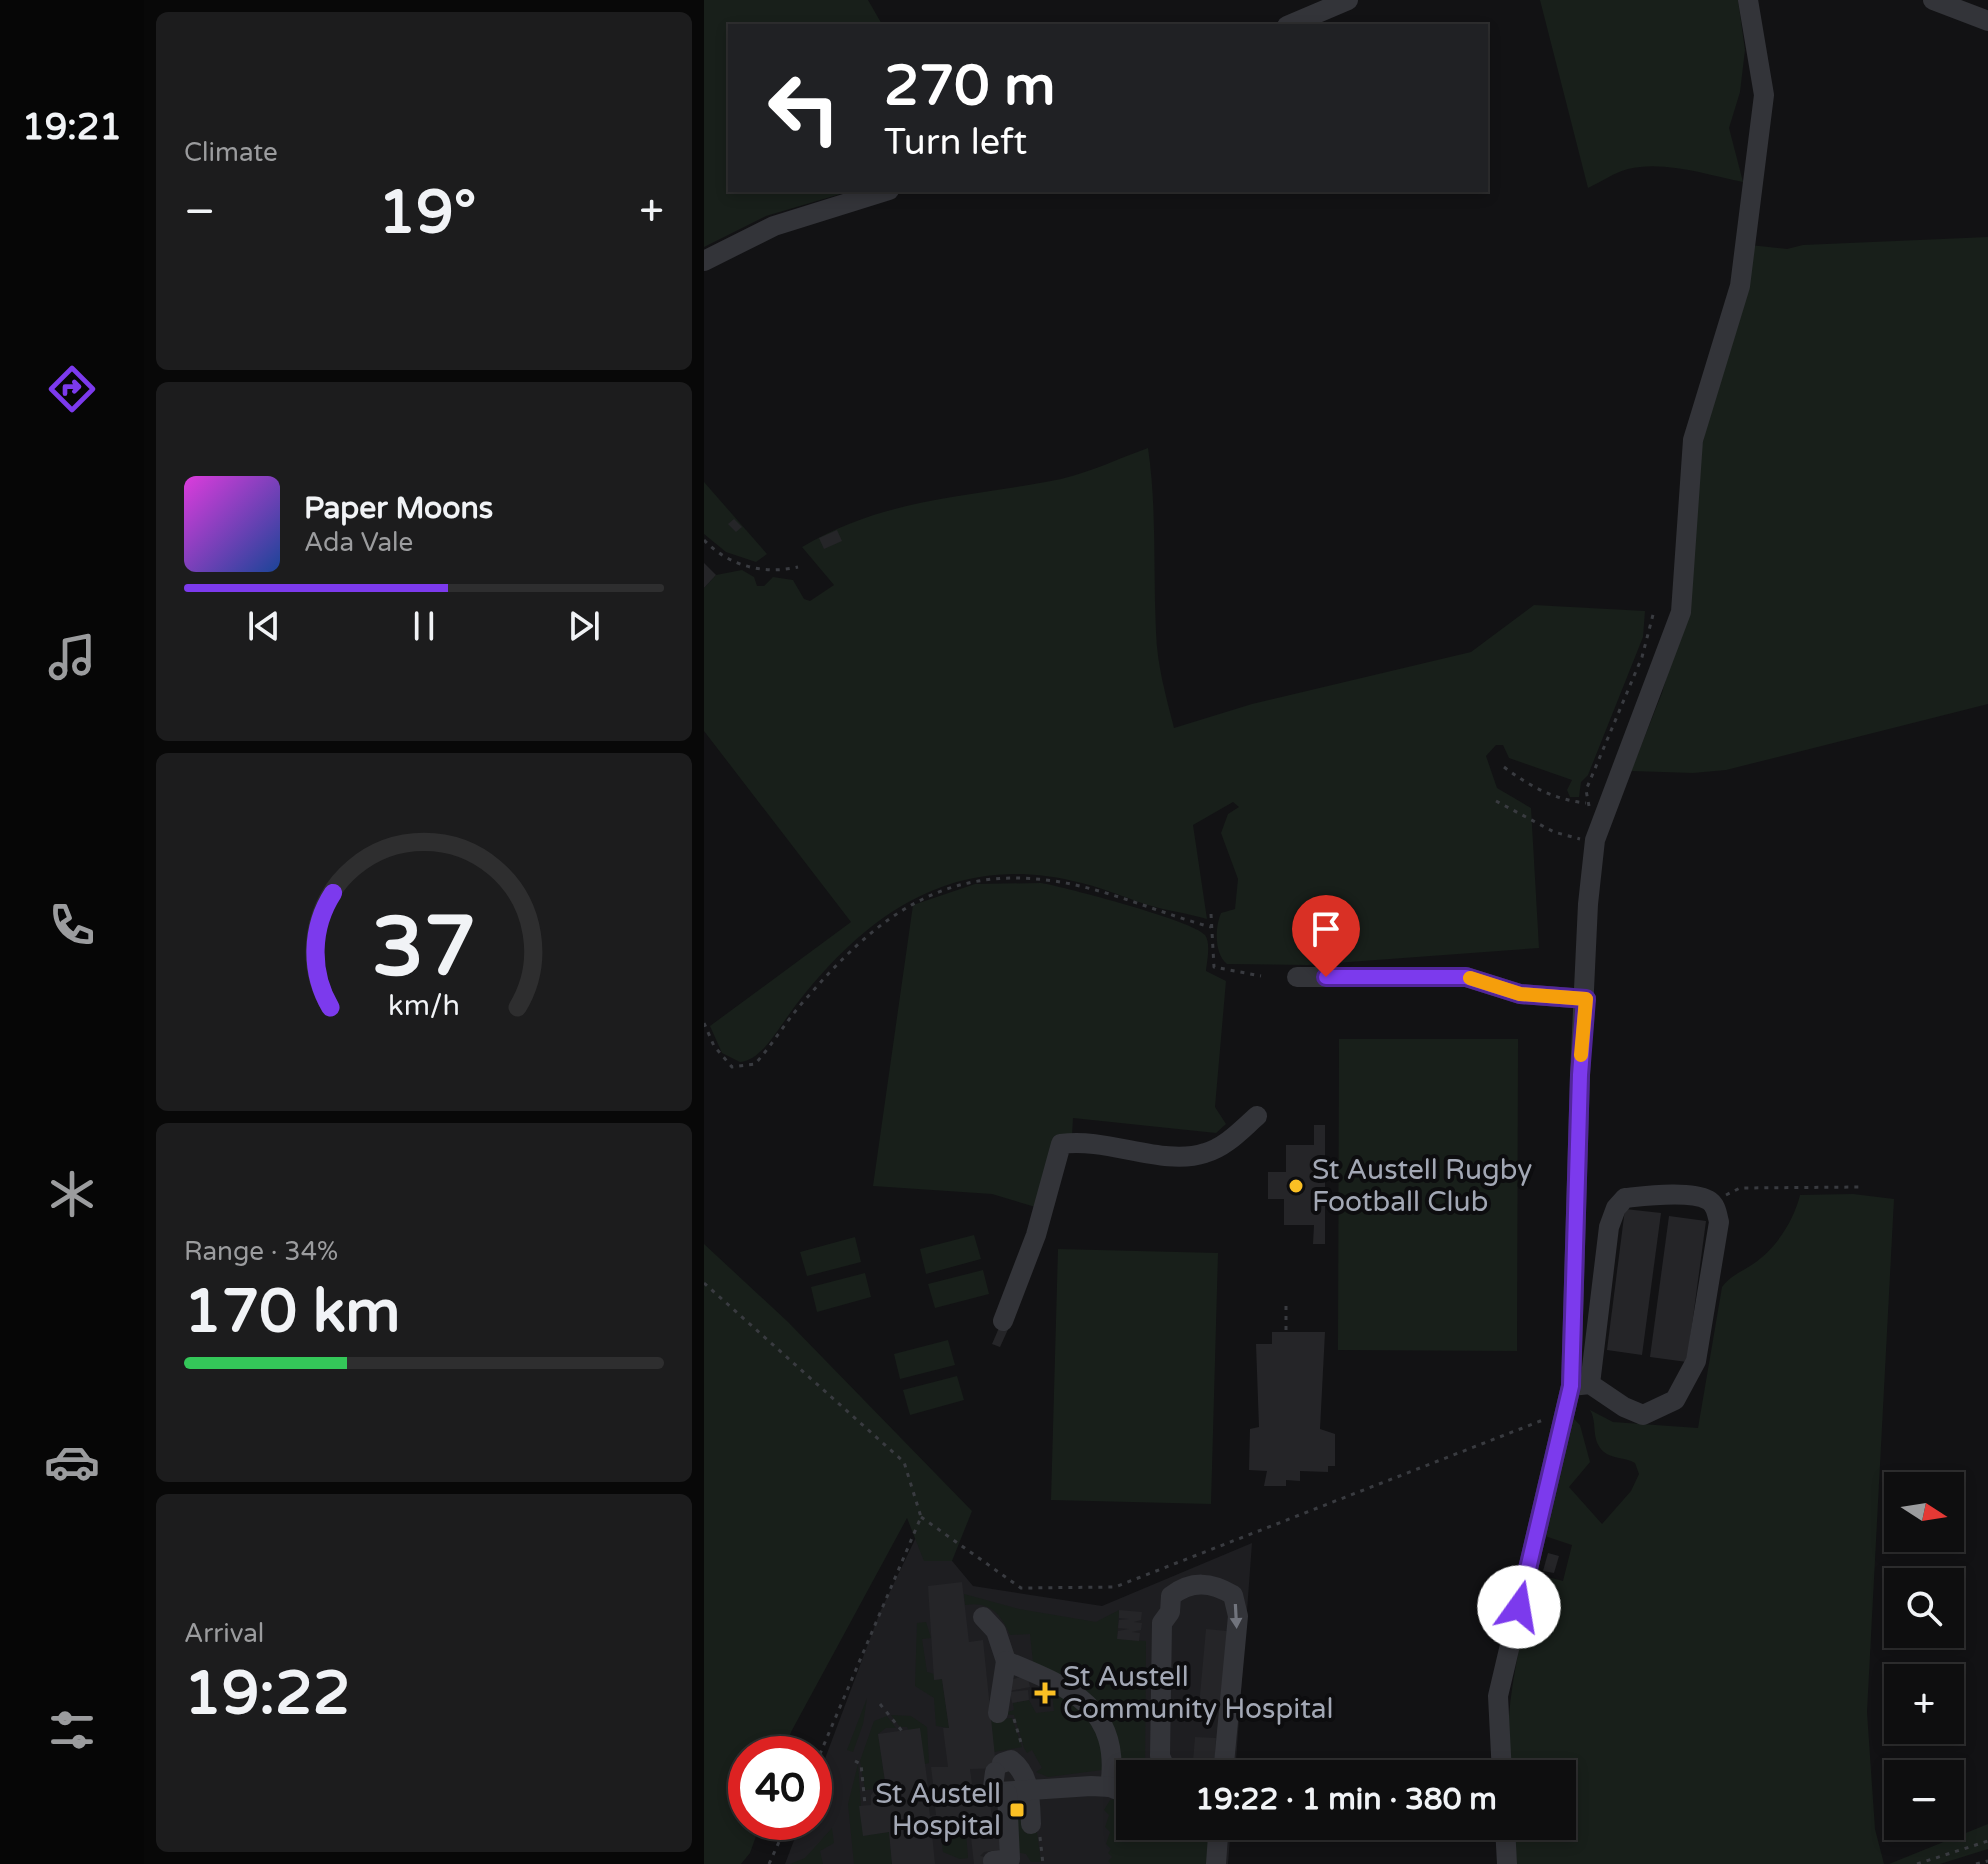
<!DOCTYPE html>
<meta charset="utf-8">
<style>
body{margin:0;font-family:"Varela Round",sans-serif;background:#1c1c1d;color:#f1f3f6;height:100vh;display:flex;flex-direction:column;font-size:30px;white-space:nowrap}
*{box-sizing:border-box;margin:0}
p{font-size:26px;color:#9b9c9e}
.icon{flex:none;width:44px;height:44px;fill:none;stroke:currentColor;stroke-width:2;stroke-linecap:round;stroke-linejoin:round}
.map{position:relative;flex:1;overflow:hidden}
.sheet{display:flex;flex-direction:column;gap:12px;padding:12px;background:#080808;width:560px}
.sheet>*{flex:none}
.guide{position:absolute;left:24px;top:24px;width:760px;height:168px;border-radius:0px;box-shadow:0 4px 12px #0003,0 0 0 2px #2e2e2f;background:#202124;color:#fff;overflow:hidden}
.needle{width:52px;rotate:102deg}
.fabs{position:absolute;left:1180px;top:1472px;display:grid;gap:16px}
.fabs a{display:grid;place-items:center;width:80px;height:80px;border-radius:0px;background:#0e0e0f;box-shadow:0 4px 12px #0003,0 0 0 2px #2e2e2f;font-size:40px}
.speed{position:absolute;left:24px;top:1736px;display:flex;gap:16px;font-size:40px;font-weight:700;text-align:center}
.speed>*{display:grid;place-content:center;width:104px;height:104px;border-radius:50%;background:#0e0e0f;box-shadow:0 4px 12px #0003,0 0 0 2px #2e2e2f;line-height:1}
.speed .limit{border:12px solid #d22;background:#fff;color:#111}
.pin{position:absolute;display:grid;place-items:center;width:68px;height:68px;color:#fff;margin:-82px -34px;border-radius:50% 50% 50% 0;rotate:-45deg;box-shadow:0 0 8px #0007}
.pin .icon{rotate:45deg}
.me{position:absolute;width:88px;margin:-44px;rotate:13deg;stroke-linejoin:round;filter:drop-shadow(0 0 6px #0008)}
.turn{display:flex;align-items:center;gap:28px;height:168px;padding:0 24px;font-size:36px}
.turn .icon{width:104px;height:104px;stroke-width:2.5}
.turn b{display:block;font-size:56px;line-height:68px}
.big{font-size:60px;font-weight:800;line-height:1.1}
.sheet .card{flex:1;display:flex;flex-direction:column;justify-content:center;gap:12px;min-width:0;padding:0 28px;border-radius:12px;background:#1c1c1d}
.sheet .dial{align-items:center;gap:0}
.dial svg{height:208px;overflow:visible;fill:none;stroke:#2e2e2f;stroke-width:7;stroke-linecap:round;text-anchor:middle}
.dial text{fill:#f1f3f6;stroke:none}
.song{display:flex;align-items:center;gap:24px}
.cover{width:96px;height:96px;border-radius:12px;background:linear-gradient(135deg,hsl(300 70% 55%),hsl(220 70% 35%))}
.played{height:8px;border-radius:4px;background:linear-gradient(90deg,#7c3aed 55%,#2e2e2f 55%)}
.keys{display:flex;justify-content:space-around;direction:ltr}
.heat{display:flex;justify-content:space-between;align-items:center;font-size:44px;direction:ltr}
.charge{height:12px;border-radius:6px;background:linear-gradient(90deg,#34c759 34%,#2e2e2f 0)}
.trip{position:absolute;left:412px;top:1760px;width:460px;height:80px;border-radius:0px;background:#0e0e0f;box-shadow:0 4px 12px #0003,0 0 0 2px #2e2e2f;font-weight:800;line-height:80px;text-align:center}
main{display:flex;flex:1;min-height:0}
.tabs{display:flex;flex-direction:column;width:144px;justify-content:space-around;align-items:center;background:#060606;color:#9b9c9e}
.tabs .icon{width:56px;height:56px}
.tabs .selected{color:#7c3aed}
.tabs b{font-size:36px;color:#f1f3f6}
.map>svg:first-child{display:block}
</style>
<main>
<nav class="tabs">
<b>19:21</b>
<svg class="icon selected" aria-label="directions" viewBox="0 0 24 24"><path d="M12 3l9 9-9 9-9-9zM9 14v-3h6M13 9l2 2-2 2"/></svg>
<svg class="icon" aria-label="music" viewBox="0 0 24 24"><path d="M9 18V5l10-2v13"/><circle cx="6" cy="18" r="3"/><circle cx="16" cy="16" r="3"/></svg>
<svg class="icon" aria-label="phone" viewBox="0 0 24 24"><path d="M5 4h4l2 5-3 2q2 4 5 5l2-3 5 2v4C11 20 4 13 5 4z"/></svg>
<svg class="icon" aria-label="climate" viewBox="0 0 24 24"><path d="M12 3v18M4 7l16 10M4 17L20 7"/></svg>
<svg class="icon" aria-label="car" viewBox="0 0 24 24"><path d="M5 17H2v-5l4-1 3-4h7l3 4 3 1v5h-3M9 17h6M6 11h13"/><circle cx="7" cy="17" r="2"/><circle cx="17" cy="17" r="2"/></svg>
<svg class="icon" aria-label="filters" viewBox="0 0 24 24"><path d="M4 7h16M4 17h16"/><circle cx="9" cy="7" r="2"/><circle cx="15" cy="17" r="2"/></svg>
</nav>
<section class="sheet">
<div class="card"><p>Climate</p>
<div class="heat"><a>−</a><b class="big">19°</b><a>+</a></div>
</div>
<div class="card">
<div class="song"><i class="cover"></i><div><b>Paper Moons</b><p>Ada Vale</p></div></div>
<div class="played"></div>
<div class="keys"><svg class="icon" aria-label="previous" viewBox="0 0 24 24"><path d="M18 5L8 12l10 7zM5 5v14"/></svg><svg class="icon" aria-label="pause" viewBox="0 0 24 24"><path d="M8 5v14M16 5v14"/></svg><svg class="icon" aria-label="next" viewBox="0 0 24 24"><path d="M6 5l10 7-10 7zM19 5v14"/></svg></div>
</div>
<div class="card dial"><svg viewBox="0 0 100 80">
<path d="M14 69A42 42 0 1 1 86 69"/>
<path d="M14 69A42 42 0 0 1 15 25" stroke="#7c3aed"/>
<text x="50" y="56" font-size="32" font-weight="700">37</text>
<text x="50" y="72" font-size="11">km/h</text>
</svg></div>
<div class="card"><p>Range · 34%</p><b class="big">170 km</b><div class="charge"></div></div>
<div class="card"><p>Arrival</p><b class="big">19:22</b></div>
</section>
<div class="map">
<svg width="1284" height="1864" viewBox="0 0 1284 1864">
<rect width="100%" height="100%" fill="#121214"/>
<path fill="#1e1e21" d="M218,1525L269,1586L398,1606L548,1543L531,1774H426V1826H527L524,1864H81L97,1822H110V1788L176,1612Z"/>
<g fill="#181f1a">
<path d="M0,0H164L179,26H26V190H150L62,216L0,247Z"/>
<path d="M836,0H1034L1041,50L1036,92L1025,128L1039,182C1004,175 960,160 924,169C911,172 897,182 884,188Z"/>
<path d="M1284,237V704L1022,770L989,773L927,771L958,693L987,592L998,445L1046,245L1083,249L1099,245Z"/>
<path d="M444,448C453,509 449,570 452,632C453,665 462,696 470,728L548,704L767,652L830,605L941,611L939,637L884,775L877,782L875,797H866L863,790L868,780L805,758L799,745H792L782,756L793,788L827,808L835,948L604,965L523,964C510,954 511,927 517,913L531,909L534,879L517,833L524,814L535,807L529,802L489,825L503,919C483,913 464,911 444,905C419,897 395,886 369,881C245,852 157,918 86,1013C74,1029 57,1061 36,1062L18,1053L6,1026L147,922L0,731V588L12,575L38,570L50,577L53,586H60L69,577L89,580L100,599L106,601L130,585L98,547C182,497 265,498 357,479C387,472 416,458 444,448Z"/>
<path d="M0,482L63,554L52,562L22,552L0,534Z"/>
<path d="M337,883C361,887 490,921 501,935C507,943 503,961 502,971L522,981L511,1107L522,1124L512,1133L369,1118L368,1136L338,1209L288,1194L169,1186L209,905L271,884Z"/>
<path d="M635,1039H814L813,1351L634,1350Z"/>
<path d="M1149,1194L1190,1199L1163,1712L1171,1829L1180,1864H813L808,1826H858V1774H804C800,1702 816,1644 832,1574L859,1581L868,1545L841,1536L869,1418L876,1425L886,1462L865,1487L898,1524L927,1491L935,1474L931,1463C921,1457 908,1459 900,1452C886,1440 894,1423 886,1410L909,1422L994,1428L1018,1287C1026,1276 1037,1272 1049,1264C1072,1249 1090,1220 1096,1195Z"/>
<path d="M270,1235L277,1259L222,1274L216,1249Z"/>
<path d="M151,1237L157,1262L103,1276L96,1252Z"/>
<path d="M0,1244L84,1322L268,1511L248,1561H220L203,1518L87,1732L80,1754H42V1822H57L46,1853L37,1864H0Z"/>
<path d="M354,1249L514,1253L507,1504L347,1500Z"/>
<path d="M279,1270L285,1294L231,1308L224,1284Z"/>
<path d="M161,1273L167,1297L113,1312L107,1287Z"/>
<path d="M244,1340L251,1365L196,1379L190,1354Z"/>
<path d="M253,1376L260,1400L206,1415L199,1390Z"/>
<path d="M260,1594L315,1609L392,1622L415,1610L413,1639L442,1641L441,1771L419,1779L412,1745L329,1662L326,1634L306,1635C297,1614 286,1601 261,1605Z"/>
<path d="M222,1622L227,1638L218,1639L223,1672L230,1674L231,1680L238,1679L245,1728L232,1726L230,1698L211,1686L213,1623Z"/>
<path d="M347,1686C383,1708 399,1727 398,1770L344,1777L332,1772L338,1768L328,1750L323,1753L320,1748L310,1715L297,1714L310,1710L309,1703L325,1700L332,1713L350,1711Z"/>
<path d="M163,1698L159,1724L149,1752L143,1750Z"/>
<path d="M187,1715L207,1716L223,1727L225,1763L221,1764L203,1727H196Z"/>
<path d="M183,1716L192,1728H182L174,1734L182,1788L161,1790L156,1761L170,1721Z"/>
<path d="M308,1718L318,1747L290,1752L287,1720Z"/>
<path d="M154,1764L159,1835L185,1832L188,1864H150L144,1804Z"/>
<path d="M415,1798L426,1803V1826H489L505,1843L506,1864H407L404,1861L408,1857L404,1853L407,1849L402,1844L406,1832L401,1827L405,1815L400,1810L406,1800Z"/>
<path d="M314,1819H320L321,1833L333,1832L337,1862H327L322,1854L312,1852Z"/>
<path d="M261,1820L264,1858L256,1859L239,1852L237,1832L242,1831L241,1823Z"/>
<path d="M1284,1824V1849L1236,1864H1185Z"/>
<path d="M128,1828L130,1843L116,1851L119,1864H86L101,1858Z"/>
</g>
<g fill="#252528" fill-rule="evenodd">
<path d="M30,519L38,527L32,532L24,524Z"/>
<path d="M133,530L138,541L120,549L115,538Z"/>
<path d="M0,563L12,575L0,588Z"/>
<path d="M610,1125H621V1244H609L610,1225H580V1199H564V1172H582V1145H610Z"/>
<path d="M921,1209L957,1213L938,1355L903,1350Z"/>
<path d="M965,1216L1002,1221L983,1362L946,1357Z"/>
<path d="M298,1321L306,1325L296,1347L288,1344Z"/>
<path d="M568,1332H621L616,1429L631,1434V1466H624V1472L596,1471V1481L582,1480V1486H560L563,1471L545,1470L546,1429L555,1427L552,1344H568Z"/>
<path d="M844,1553L855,1556L850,1573L839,1571Z"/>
<path d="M258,1582L265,1642L279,1640L291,1757L303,1768L266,1769L270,1798L285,1796L289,1825L273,1827L274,1832L291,1829L290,1823L297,1822L301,1849L280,1852L276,1856L281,1857L282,1864H270L265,1820L227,1824L231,1864H188L185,1832L159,1836L155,1806L167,1805V1795L172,1789L182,1788L174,1734L216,1728L225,1793L230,1792L227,1767H244L239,1728H245L238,1679L230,1680L224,1586ZM230,1799L232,1815L226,1816L224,1800Z"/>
<path d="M415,1610L438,1612L437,1620L430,1622L438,1623L437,1630L428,1632L436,1633L435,1641L413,1639L414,1631L425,1629L414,1628L415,1620L425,1619L415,1618Z"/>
<path d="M502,1629L523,1631L517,1708L495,1706Z"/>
<path d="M323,1675L326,1687L305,1691L303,1681Z"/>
<path d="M324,1690L325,1700L308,1703L306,1692Z"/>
<path d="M491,1737L512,1738L510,1774H488Z"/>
</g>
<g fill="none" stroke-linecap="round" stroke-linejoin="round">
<g stroke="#393b40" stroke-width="3" stroke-dasharray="4 6" stroke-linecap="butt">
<path d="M0,540C25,566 59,575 94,567"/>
<path d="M800,767C825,786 851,800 882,803"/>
<path d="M792,801L850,832L876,839"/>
<path d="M885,806L882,790L938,657L950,611"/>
<path d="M507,914L510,967L557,976"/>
<path d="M0,1023L10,1046L28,1067L51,1064C69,1044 82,1021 100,1001C169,921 236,864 350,881C404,889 455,913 507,927"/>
<path d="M1022,1195L1036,1188L1156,1187"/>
<path d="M0,1283L200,1462L217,1517L110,1768"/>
<path d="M582,1306V1332"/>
<path d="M217,1517L317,1588L411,1587L839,1420"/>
<path d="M176,1704L198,1731"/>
<path d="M310,1719L318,1746"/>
<path d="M151,1761L157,1764L161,1805"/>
<path d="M336,1837L339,1864"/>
<path d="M65,1864L84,1822"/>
<path d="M1213,1864L1284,1841"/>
<path d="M1272,1864L1284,1861"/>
</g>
<g stroke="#333439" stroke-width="20">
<path d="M1229,0L1284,21"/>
<path d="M583,26L644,0"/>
<path d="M0,261L70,226L185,190"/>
<path d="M593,977H762L816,994L882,999"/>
<path d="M299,1321L332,1235L357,1144C404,1137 459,1167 501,1153C522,1147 537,1130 553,1116"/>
<path d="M867,1386L886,1384L905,1227L912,1208L921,1198C941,1196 986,1190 1004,1200C1012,1204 1013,1214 1015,1222L992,1361L971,1400L939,1415L920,1407L886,1384"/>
<path d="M279,1617L292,1631L302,1661"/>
<path d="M294,1713L302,1661C365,1687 418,1707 406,1787"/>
<path d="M298,1763L307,1760C327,1775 326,1802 327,1824"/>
<path d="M291,1772L289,1787L295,1792L387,1786L406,1787L426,1795"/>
<path d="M464,1774L456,1756L458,1623L466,1612L467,1596C488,1580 507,1582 529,1595L534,1616L519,1774"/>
<path d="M798,1774L794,1696L867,1386L876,1075L884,904L891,840L977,612L989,440L1036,286L1060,95L1044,0"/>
<path d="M501,1826L514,1836L512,1864"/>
<path d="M801,1826L803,1864"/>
<path d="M289,1861L306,1859L303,1793"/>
</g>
</g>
<defs><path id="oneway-solid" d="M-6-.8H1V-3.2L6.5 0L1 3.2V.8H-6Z" transform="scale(2)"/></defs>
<use fill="#71747d" href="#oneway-solid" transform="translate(532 1616) rotate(87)"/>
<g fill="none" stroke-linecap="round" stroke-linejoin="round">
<defs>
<path id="route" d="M622,977H762L816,994L882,999L876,1075L867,1386L815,1607"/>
</defs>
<use href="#route" stroke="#51269a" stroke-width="20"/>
<use href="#route" stroke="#7c3aed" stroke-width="14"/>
<path stroke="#f59e0b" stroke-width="14" d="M766,978L816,994L882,999L877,1055"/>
</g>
<g fill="#fabf24" stroke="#0d0d0f" stroke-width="3">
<circle cx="592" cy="1186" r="8"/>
<path d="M337 1681h8v8h8v8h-8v8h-8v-8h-8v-8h8z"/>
<rect x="305" y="1802" width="16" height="16" rx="4"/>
</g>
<g text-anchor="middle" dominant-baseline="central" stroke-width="8" stroke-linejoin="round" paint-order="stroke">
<g font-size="28" fill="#a3a8b5" stroke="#0d0d0f" text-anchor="start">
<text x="608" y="1170">St Austell Rugby<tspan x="608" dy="32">Football Club</tspan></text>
<text x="359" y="1677">St Austell<tspan x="359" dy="32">Community Hospital</tspan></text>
<text x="297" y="1794" text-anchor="end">St Austell<tspan x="297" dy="32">Hospital</tspan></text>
</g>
</g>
</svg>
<div class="fabs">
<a><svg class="needle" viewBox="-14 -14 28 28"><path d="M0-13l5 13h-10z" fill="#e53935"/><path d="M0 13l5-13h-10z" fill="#9b9c9e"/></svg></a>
<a><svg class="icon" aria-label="search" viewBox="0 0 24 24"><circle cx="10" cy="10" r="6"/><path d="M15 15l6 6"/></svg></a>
<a>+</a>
<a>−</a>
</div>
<div class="speed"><div class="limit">40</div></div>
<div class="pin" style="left:622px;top:977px;background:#d93025"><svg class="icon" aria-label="arrive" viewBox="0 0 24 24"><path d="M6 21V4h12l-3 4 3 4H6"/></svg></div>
<svg class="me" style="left:815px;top:1607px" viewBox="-20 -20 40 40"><circle r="19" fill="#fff"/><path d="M0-13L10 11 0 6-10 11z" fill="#7c3aed"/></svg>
<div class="trip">19:22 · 1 min · 380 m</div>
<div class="guide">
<div class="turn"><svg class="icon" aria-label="left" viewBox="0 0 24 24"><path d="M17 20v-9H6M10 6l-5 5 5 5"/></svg><div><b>270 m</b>Turn left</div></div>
</div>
</div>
</main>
